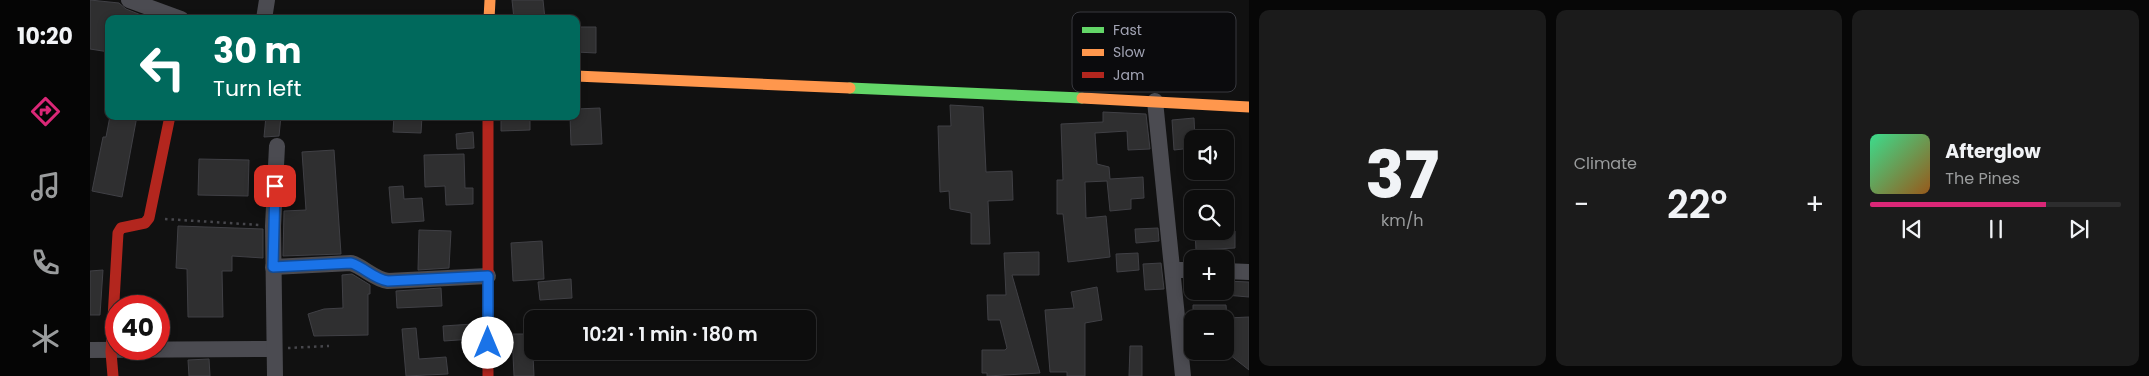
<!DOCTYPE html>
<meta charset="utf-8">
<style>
body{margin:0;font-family:Poppins,sans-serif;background:#1b1b1b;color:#f1f3f6;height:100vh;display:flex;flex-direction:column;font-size:19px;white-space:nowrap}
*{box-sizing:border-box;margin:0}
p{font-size:16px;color:#9a9c9d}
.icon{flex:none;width:28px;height:28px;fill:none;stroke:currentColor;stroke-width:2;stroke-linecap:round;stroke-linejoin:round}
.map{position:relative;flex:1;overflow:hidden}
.drawer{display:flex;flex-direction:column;gap:10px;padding:10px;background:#070707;width:900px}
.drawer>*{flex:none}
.top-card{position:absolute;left:15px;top:15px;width:475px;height:105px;border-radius:10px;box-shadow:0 2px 8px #0003,0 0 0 1px #2d2d2e;background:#00695c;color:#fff;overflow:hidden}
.tools{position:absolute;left:1094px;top:130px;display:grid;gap:10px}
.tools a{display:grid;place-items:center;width:50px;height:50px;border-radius:10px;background:#0d0d0d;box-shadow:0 2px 8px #0003,0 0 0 1px #2d2d2e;font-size:25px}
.speed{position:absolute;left:15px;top:295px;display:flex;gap:10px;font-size:25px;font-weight:700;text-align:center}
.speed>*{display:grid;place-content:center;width:65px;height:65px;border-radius:50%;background:#0d0d0d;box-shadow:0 2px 8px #0003,0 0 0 1px #2d2d2e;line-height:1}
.speed .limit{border:8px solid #d22;background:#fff;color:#111}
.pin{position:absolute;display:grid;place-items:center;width:42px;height:42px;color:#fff;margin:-21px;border-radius:10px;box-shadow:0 2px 8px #0006}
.me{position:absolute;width:55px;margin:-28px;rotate:0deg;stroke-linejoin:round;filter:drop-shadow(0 0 4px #0008)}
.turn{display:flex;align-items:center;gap:18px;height:105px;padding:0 25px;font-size:22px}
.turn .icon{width:65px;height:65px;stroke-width:2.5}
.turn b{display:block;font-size:35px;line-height:42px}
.big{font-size:38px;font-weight:600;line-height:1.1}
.drawer .card{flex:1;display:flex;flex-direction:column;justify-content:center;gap:8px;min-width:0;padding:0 18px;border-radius:10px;background:#1b1b1b}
.drawer .dial{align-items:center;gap:0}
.dial b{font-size:65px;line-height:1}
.song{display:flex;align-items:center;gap:15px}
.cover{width:60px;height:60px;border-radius:8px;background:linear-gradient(135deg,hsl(150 70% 55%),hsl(30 70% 35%))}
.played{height:5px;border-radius:2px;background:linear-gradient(90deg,#db2777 70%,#2d2d2e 70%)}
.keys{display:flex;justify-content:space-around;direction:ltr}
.heat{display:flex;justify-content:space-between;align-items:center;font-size:28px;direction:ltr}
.drawer .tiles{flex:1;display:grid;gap:10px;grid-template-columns:repeat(3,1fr)}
.trip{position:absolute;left:434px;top:310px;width:292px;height:50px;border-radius:10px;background:#0d0d0d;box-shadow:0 2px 8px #0003,0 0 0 1px #2d2d2e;font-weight:600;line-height:50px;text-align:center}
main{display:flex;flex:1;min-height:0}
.menu{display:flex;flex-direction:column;width:90px;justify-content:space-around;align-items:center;background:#050505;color:#9a9c9d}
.menu .icon{width:35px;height:35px}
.menu .on{color:#db2777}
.menu b{font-size:22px;color:#f1f3f6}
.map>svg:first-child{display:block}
</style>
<main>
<nav class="menu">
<b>10:20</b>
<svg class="icon on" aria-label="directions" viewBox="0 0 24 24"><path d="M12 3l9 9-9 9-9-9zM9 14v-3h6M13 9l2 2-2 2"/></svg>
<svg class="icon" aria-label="music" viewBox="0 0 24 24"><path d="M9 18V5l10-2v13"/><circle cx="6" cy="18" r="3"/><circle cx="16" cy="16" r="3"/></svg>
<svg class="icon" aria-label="phone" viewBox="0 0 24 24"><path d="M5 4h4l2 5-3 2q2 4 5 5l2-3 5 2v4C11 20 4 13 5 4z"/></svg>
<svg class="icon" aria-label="climate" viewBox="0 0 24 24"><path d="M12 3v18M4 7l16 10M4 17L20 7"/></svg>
</nav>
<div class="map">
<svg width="1159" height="376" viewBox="0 0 1159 376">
<rect width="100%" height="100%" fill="#111"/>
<g fill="#2f2f30" stroke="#404045">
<path d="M0,0L29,3L36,9L61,19H19V52L0,49Z"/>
<path d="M422,0H453L455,19H424Z"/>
<path d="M486,27H506V53L486,52Z"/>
<path d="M860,105L893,107L896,172L922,171L923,200L898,201L900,244H881V213L860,209L859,191L850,192L848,126H861Z"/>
<path d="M510,108L512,144L481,145L480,116H486V109Z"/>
<path d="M1013,112L1056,114L1060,149L1038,150L1037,131L1005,133L1007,164L1019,167L1020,179L1053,177L1054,198L1041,199V209L1020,211L1017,181L995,182L996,218L1016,216L1020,257L978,262L973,214H967V180H973L971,124L1013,122Z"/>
<path d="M20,116H47L32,197L2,191L13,137H16Z"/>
<path d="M176,116H191L189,136L174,137Z"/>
<path d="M304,116H332L331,133L303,132Z"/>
<path d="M411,116H440V130L411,131Z"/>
<path d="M1104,118L1105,139H1102V148L1084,150L1082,120Z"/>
<path d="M383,132L384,148L367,149L366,134Z"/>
<path d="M244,150L251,254L193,256L194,211L216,210L212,152Z"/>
<path d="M374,154L375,188H383V204L356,205L355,186L335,187L334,155Z"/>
<path d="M109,159L159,160L158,196L108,195Z"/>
<path d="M313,186L314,199L332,198L334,221L302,223L299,187Z"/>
<path d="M88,226L173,229V258L142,256V271H132L133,317H98L97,269L86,268Z"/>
<path d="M1068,228L1069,241L1046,243L1045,229Z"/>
<path d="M329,230L361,231L359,268L328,270Z"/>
<path d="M1105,231H1145V248L1106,250Z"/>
<path d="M452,241L454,279L423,281L421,243Z"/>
<path d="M949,252V275H922L950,373L897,376V373H892V350H915L917,348L910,320H898L897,295H916L914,253Z"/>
<path d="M1048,253L1049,270L1027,272L1026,254Z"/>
<path d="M1071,263L1074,289L1055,290L1053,264Z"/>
<path d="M13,270L10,315H0V271Z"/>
<path d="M262,274L280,285V294H278V335L224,336L218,314L234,309L253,308L252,275Z"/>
<path d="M481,279L482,298L450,300L448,282Z"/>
<path d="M1135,281L1159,282V297L1135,295Z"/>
<path d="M1007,287L1012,320L995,323V376H977V372H960L955,310L984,308L981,292Z"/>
<path d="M351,288L352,306L307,308L306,291Z"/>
<path d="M1103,305H1136L1137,318L1159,317V370L1135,351V319H1103Z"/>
<path d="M383,324V339L354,341L353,326Z"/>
<path d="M326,328L329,359L356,357L358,374L316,376L312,329Z"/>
<path d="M422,334H442L444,376H424Z"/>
<path d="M1040,346H1052V376H1039Z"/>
<path d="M119,359L120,376H99L98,360Z"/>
</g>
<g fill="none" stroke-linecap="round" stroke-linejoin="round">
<g stroke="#47474c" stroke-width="2.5" stroke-dasharray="2.5 4" stroke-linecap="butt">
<path d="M75,219L170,225"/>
<path d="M198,348L239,346"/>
</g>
<g stroke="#4b4b51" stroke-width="16">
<path d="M39,0L91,19"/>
<path d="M174,19L177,0"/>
<path d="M1065,101L1093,376"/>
<path d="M183,267L261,263C274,267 284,279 298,281L398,276"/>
<path d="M1083,270H1102"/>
<path d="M1135,271L1159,272"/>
<path d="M0,350L184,349"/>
<path d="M185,376L183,226L187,146"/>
</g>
<path stroke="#63d668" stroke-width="11" d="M760,88L992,98"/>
<g stroke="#ff974d" stroke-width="11">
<path d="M399,19L400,0"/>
<path d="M486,76L760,88"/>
<path d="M992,98L1159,107"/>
</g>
<g stroke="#b3261e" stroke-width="11">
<path d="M398,116V376"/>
<path d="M23,376L21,352L28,233L31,228L55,223L59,218L80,116"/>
</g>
</g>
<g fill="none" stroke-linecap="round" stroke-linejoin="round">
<defs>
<path id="route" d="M185,186L183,267L261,263C274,267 284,279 298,281L398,276V343"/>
</defs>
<use href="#route" stroke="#114b97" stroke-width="12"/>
<use href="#route" stroke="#1a73e8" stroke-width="9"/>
</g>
<rect x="982" y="12" width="164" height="80" rx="8" fill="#0b0b0d" stroke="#38393f" stroke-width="1"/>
<rect x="992" y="27" width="22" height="6" fill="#63d668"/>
<rect x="992" y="49" width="22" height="7" fill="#ff974d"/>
<rect x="992" y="72" width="22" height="6" fill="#b3261e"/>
<g font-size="14" fill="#a1a3b3">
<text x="1023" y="35">Fast</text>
<text x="1023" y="57">Slow</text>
<text x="1023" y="80">Jam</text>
</g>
</svg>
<div class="tools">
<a><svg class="icon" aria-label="sound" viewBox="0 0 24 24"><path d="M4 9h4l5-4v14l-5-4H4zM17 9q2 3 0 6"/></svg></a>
<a><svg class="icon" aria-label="search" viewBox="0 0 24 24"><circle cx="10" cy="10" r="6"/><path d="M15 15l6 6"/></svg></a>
<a>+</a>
<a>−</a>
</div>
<div class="speed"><div class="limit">40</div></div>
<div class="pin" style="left:185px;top:186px;background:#d93025"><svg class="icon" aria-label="arrive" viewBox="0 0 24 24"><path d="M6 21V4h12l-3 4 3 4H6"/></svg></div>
<svg class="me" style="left:398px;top:343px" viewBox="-20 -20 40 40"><circle r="19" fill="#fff"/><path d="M0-13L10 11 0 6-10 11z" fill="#1a73e8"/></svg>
<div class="trip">10:21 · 1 min · 180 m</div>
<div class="top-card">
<div class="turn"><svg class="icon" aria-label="left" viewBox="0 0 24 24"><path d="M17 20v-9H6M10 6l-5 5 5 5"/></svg><div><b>30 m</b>Turn left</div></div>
</div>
</div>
<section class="drawer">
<div class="tiles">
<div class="card dial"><b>37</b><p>km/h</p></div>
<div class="card"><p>Climate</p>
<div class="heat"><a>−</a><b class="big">22°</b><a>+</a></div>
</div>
<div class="card">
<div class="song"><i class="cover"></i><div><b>Afterglow</b><p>The Pines</p></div></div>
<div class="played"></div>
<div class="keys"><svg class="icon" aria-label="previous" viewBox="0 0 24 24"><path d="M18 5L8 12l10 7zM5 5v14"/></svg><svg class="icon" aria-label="pause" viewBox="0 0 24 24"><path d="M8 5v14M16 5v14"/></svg><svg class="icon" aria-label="next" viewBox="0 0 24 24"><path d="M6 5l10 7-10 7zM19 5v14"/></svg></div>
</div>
</div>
</section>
</main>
